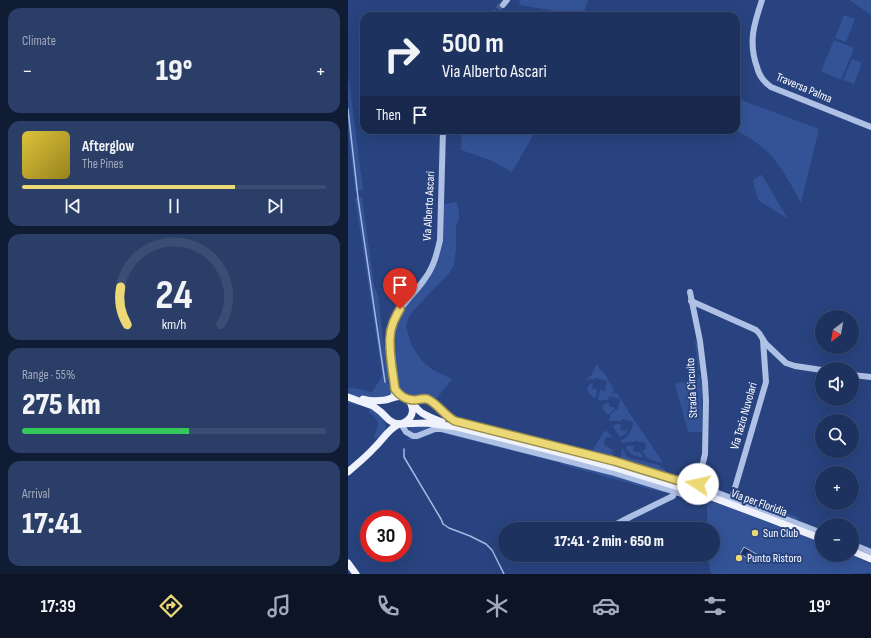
<!DOCTYPE html>
<meta charset="utf-8">
<style>
body{margin:0;font-family:"Sofia Sans Condensed",sans-serif;background:#2b3e68;color:#f1f3f6;height:100vh;display:flex;flex-direction:column;font-size:15px;white-space:nowrap}
*{box-sizing:border-box;margin:0}
p{font-size:13px;color:#a1aabd}
.icon{flex:none;width:22px;height:22px;fill:none;stroke:currentColor;stroke-width:2;stroke-linecap:round;stroke-linejoin:round}
.map{position:relative;flex:1;overflow:hidden}
.drawer{display:flex;flex-direction:column;gap:8px;padding:8px;background:#101c34;width:348px}
.drawer>*{flex:none}
.hud{position:absolute;left:12px;top:12px;width:380px;height:122px;border-radius:12px;box-shadow:0 4px 16px #0002,0 0 0 1px #3c4d74;background:#1e325f;color:#f1f3f6;overflow:hidden}
.needle{width:26px;rotate:211deg}
.controls{position:absolute;left:467px;top:310px;display:grid;gap:8px}
.controls a{display:grid;place-items:center;width:44px;height:44px;border-radius:50%;background:#1e325f;box-shadow:0 4px 16px #0002,0 0 0 1px #3c4d74;font-size:20px}
.speed{position:absolute;left:12px;top:510px;display:flex;gap:8px;font-size:20px;font-weight:700;text-align:center}
.speed>*{display:grid;place-content:center;width:52px;height:52px;border-radius:50%;background:#1e325f;box-shadow:0 4px 16px #0002,0 0 0 1px #3c4d74;line-height:1}
.speed .limit{border:6px solid #d22;background:#fff;color:#111}
.pin{position:absolute;display:grid;place-items:center;width:34px;height:34px;color:#fff;margin:-41px -17px;border-radius:50% 50% 50% 0;rotate:-45deg;box-shadow:0 0 4px #0007}
.pin .icon{rotate:45deg}
.me{position:absolute;width:44px;margin:-22px;rotate:280deg;stroke-linejoin:round;filter:drop-shadow(0 0 3px #0008)}
.turn{display:flex;align-items:center;gap:14px;height:84px;padding:0 16px;font-size:18px}
.turn .icon{width:52px;height:52px;stroke-width:2.5}
.turn b{display:block;font-size:28px;line-height:34px}
.then{display:flex;align-items:center;height:38px;padding:0 16px;background:#0003;gap:8px;font-size:15px}
.big{font-size:30px;font-weight:800;line-height:1.1}
.drawer .tile{flex:1;display:flex;flex-direction:column;justify-content:center;gap:6px;min-width:0;padding:0 14px;border-radius:12px;background:#2b3e68}
.drawer .dial{align-items:center;gap:0}
.dial svg{height:104px;overflow:visible;fill:none;stroke:#3c4d74;stroke-width:7;stroke-linecap:round;text-anchor:middle}
.dial text{fill:#f1f3f6;stroke:none}
.song{display:flex;align-items:center;gap:12px}
.cover{width:48px;height:48px;border-radius:6px;background:linear-gradient(135deg,hsl(50 70% 55%),hsl(50 70% 35%))}
.played{height:4px;border-radius:2px;background:linear-gradient(90deg,#ecd975 70%,#3c4d74 70%)}
.keys{display:flex;justify-content:space-around;direction:ltr}
.heat{display:flex;justify-content:space-between;align-items:center;font-size:22px;direction:ltr}
.charge{height:6px;border-radius:3px;background:linear-gradient(90deg,#34c759 55%,#3c4d74 0)}
.trip{position:absolute;left:150px;top:522px;width:222px;height:40px;border-radius:20px;background:#1e325f;box-shadow:0 4px 16px #0002,0 0 0 1px #3c4d74;font-weight:800;line-height:40px;text-align:center}
.tab-bar{display:flex;height:64px;justify-content:space-around;align-items:center;background:#0c1426;color:#a1aabd}
.tab-bar .icon{width:28px;height:28px}
.tab-bar .on{color:#ecd975}
.tab-bar b{font-size:18px;color:#f1f3f6}
main{display:flex;flex:1;min-height:0}
.map>svg:first-child{display:block}
</style>
<main>
<section class="drawer">
<div class="tile"><p>Climate</p>
<div class="heat"><a>−</a><b class="big">19°</b><a>+</a></div>
</div>
<div class="tile">
<div class="song"><i class="cover"></i><div><b>Afterglow</b><p>The Pines</p></div></div>
<div class="played"></div>
<div class="keys"><svg class="icon" aria-label="previous" viewBox="0 0 24 24"><path d="M18 5L8 12l10 7zM5 5v14"/></svg><svg class="icon" aria-label="pause" viewBox="0 0 24 24"><path d="M8 5v14M16 5v14"/></svg><svg class="icon" aria-label="next" viewBox="0 0 24 24"><path d="M6 5l10 7-10 7zM19 5v14"/></svg></div>
</div>
<div class="tile dial"><svg viewBox="0 0 100 80">
<path d="M14 69A42 42 0 1 1 86 69"/>
<path d="M14 69A42 42 0 0 1 9 40" stroke="#ecd975"/>
<text x="50" y="56" font-size="32" font-weight="700">24</text>
<text x="50" y="72" font-size="11">km/h</text>
</svg></div>
<div class="tile"><p>Range · 55%</p><b class="big">275 km</b><div class="charge"></div></div>
<div class="tile"><p>Arrival</p><b class="big">17:41</b></div>
</section>
<div class="map">
<svg width="523" height="574" viewBox="0 0 523 574">
<rect width="100%" height="100%" fill="#28437f"/>
<g fill="#335396">
<path d="M173,0H240L235,16L172,5L171,2Z"/>
<path d="M502,0H523V15Z"/>
<path d="M496,15L507,19L498,42L487,38Z"/>
<path d="M486,40L506,48L493,80L473,71Z"/>
<path d="M504,59L514,63L506,84L495,80Z"/>
<path d="M0,76L2,89L15,190L6,191L7,188L0,130Z"/>
<path d="M388,98L471,129L453,203C445,188 437,173 427,160C417,147 402,138 387,130Z"/>
<path d="M114,130H188L164,172L142,160L113,150Z"/>
<path d="M413,175H414L440,219L410,200L405,180Z"/>
<path d="M7,197H14L26,285L30,295L36,346L40,347L44,378L39,381L41,385H45L43,393C31,404 14,398 0,394V387L24,392L33,378L34,374Z"/>
<path d="M108,202L111,210V219L108,226V249L106,265L102,272L65,311L60,319L58,327L64,346L73,360L85,370L104,379L89,398L84,400L64,397L52,391L49,384L44,343L45,333L48,322L54,309L87,267L96,204Z"/>
<path d="M347,341H349L352,369L350,370Z"/>
<path d="M248,365L250,366L252,370L255,371L266,390L264,393L267,394L268,392L280,410V413L282,414L314,461V463C303,460 300,461 294,450H297L298,443L287,441L286,442H282L273,443V441L281,435L283,429H284L285,422L274,419L273,421H262L261,420L263,414L268,409L270,410L272,399L261,396L260,400H255L252,401L250,400L252,390L257,391L259,381L247,378L246,380L243,379L239,380L241,376H243Z"/>
<path d="M350,374L353,376L354,384V432H340L327,384L351,378Z"/>
<path d="M245,383L244,388L249,390L248,397L247,398C243,396 239,392 239,388L242,384Z"/>
<path d="M0,401C7,403 16,404 22,407C36,416 44,426 31,440L26,437C31,425 33,421 21,412V408L0,403Z"/>
<path d="M259,403H261V406L267,408L262,414H259L254,408L255,405Z"/>
<path d="M271,424H273L272,430L277,431L278,428H279C279,434 276,436 271,436L265,426L266,425Z"/>
<path d="M63,426L88,427L68,434L62,432V427Z"/>
<path d="M257,430L264,436L263,438L259,436L255,444L265,450L264,453L267,455L262,458L246,453L244,451Z"/>
<path d="M89,431L207,460L208,462L90,432C82,432 77,438 70,439C66,440 64,439 60,441L58,440L64,437Z"/>
<path d="M286,445L285,451L293,453L295,457C288,457 282,455 278,448V446Z"/>
<path d="M274,448L279,456L282,458L311,465L317,470L320,475L272,460Z"/>
<path d="M216,461L319,491L316,493L212,464Z"/>
<path d="M360,500L416,520L474,542V555H502L523,564V574L521,572C517,574 510,574 506,573L505,574H364L362,571L360,555H365V529H359V505Z"/>
<path d="M419,507L423,508L424,507L452,518L448,521L419,509Z"/>
</g>
<path fill="#1c3060" stroke="#a3bae5" d="M396,547L410,555L406,562L392,554Z"/>
<g fill="none" stroke-linecap="round" stroke-linejoin="round">
<g stroke="#a3bae5" stroke-width="1.5">
<path d="M0,109L10,198L37,382"/>
<path d="M56,449V457L93,519L95,524L101,528L122,536L138,544L144,550L156,574"/>
</g>
<path stroke="#485f92" stroke-width="6" stroke-dasharray="6 3" stroke-linecap="butt" d="M145,16L153,5"/>
<g stroke="#afc0e5" stroke-width="6">
<path d="M414,0C406,24 400,42 409,67C411,76 416,82 423,87L523,127"/>
<path d="M155,5L159,0"/>
<path d="M342,292L352,341L357,382L358,401L357,454L350,484"/>
<path d="M343,301L408,330L411,333L418,344L438,363L447,366L474,370"/>
<path d="M504,375L523,377"/>
<path d="M44,398C53,382 38,351 43,331C49,306 65,297 78,277C86,266 89,253 92,240L95,130"/>
<path d="M59,399L65,400L73,398L81,400L101,418L107,421L267,461L328,480L350,484L357,486L370,493L474,533"/>
<path d="M53,424L58,432L65,436H69L87,429H94L263,472L356,501"/>
<path d="M384,498L418,382L415,340"/>
<path d="M259,529L282,517L325,496L327,491"/>
<path d="M504,544L523,552"/>
<path d="M203,558L209,555"/>
</g>
<g stroke="#eff2fd" stroke-width="7">
<path d="M0,397L25,406L33,412L41,420L46,423L51,424L78,423L109,427L217,454L265,467L366,498L417,517L474,539"/>
<path d="M15,399C22,401 30,401 37,400C43,399 48,395 55,397C63,399 67,408 74,413C80,417 87,419 94,422"/>
<path d="M55,423C64,419 67,411 62,402"/>
<path d="M0,472C9,464 18,457 26,448C35,440 40,429 51,424"/>
<path d="M504,551L523,559"/>
<path d="M0,563L8,574"/>
</g>
</g>
<g fill="none" stroke-linecap="round" stroke-linejoin="round">
<defs>
<path id="route" d="M52,309C47,318 42,327 42,338C41,353 45,374 47,389C51,395 58,400 66,400C70,400 74,398 79,399C88,402 97,416 107,421L266,461L328,480L350,484"/>
</defs>
<use href="#route" stroke="#998d4c" stroke-width="10"/>
<use href="#route" stroke="#ecd975" stroke-width="7"/>
</g>
<g fill="#ecd975" stroke="#28437f" stroke-width="1.5">
<circle cx="407" cy="533" r="4"/>
<circle cx="391" cy="558" r="4"/>
</g>
<g text-anchor="middle" dominant-baseline="central" stroke-width="4" stroke-linejoin="round" paint-order="stroke">
<g font-size="12" fill="#fff" stroke="#28437f">
<text transform="translate(456 88) rotate(23)">Traversa Palma</text>
<text transform="translate(81 206) rotate(-87)">Via Alberto Ascari</text>
<text transform="translate(344 388) rotate(-93)">Strada Circuito</text>
<text transform="translate(396 416) rotate(-74)">Via Tazio Nuvolari</text>
<text transform="translate(411 503) rotate(20)">Via per Floridia</text>
</g>
<g font-size="12" fill="#fff" stroke="#28437f" text-anchor="start">
<text x="415" y="533">Sun Club</text>
<text x="399" y="558">Punto Ristoro</text>
</g>
</g>
</svg>
<div class="controls">
<a><svg class="needle" viewBox="-14 -14 28 28"><path d="M0-13l5 13h-10z" fill="#e53935"/><path d="M0 13l5-13h-10z" fill="#a1aabd"/></svg></a>
<a><svg class="icon" aria-label="sound" viewBox="0 0 24 24"><path d="M4 9h4l5-4v14l-5-4H4zM17 9q2 3 0 6"/></svg></a>
<a><svg class="icon" aria-label="search" viewBox="0 0 24 24"><circle cx="10" cy="10" r="6"/><path d="M15 15l6 6"/></svg></a>
<a>+</a>
<a>−</a>
</div>
<div class="speed"><div class="limit">30</div></div>
<div class="pin" style="left:52px;top:309px;background:#d93025"><svg class="icon" aria-label="arrive" viewBox="0 0 24 24"><path d="M6 21V4h12l-3 4 3 4H6"/></svg></div>
<svg class="me" style="left:350px;top:484px" viewBox="-20 -20 40 40"><circle r="19" fill="#fff"/><path d="M0-13L10 11 0 6-10 11z" fill="#ecd975"/></svg>
<div class="trip">17:41 · 2 min · 650 m</div>
<div class="hud">
<div class="turn"><svg class="icon" aria-label="right" viewBox="0 0 24 24"><path d="M7 20v-9h11M14 6l5 5-5 5"/></svg><div><b>500 m</b>Via Alberto Ascari</div></div>
<div class="then">Then<svg class="icon" aria-label="arrive" viewBox="0 0 24 24"><path d="M6 21V4h12l-3 4 3 4H6"/></svg></div>
</div>
</div>
</main>
<nav class="tab-bar">
<b>17:39</b>
<svg class="icon on" aria-label="directions" viewBox="0 0 24 24"><path d="M12 3l9 9-9 9-9-9zM9 14v-3h6M13 9l2 2-2 2"/></svg>
<svg class="icon" aria-label="music" viewBox="0 0 24 24"><path d="M9 18V5l10-2v13"/><circle cx="6" cy="18" r="3"/><circle cx="16" cy="16" r="3"/></svg>
<svg class="icon" aria-label="phone" viewBox="0 0 24 24"><path d="M5 4h4l2 5-3 2q2 4 5 5l2-3 5 2v4C11 20 4 13 5 4z"/></svg>
<svg class="icon" aria-label="climate" viewBox="0 0 24 24"><path d="M12 3v18M4 7l16 10M4 17L20 7"/></svg>
<svg class="icon" aria-label="car" viewBox="0 0 24 24"><path d="M5 17H2v-5l4-1 3-4h7l3 4 3 1v5h-3M9 17h6M6 11h13"/><circle cx="7" cy="17" r="2"/><circle cx="17" cy="17" r="2"/></svg>
<svg class="icon" aria-label="filters" viewBox="0 0 24 24"><path d="M4 7h16M4 17h16"/><circle cx="9" cy="7" r="2"/><circle cx="15" cy="17" r="2"/></svg>
<b>19°</b>
</nav>
